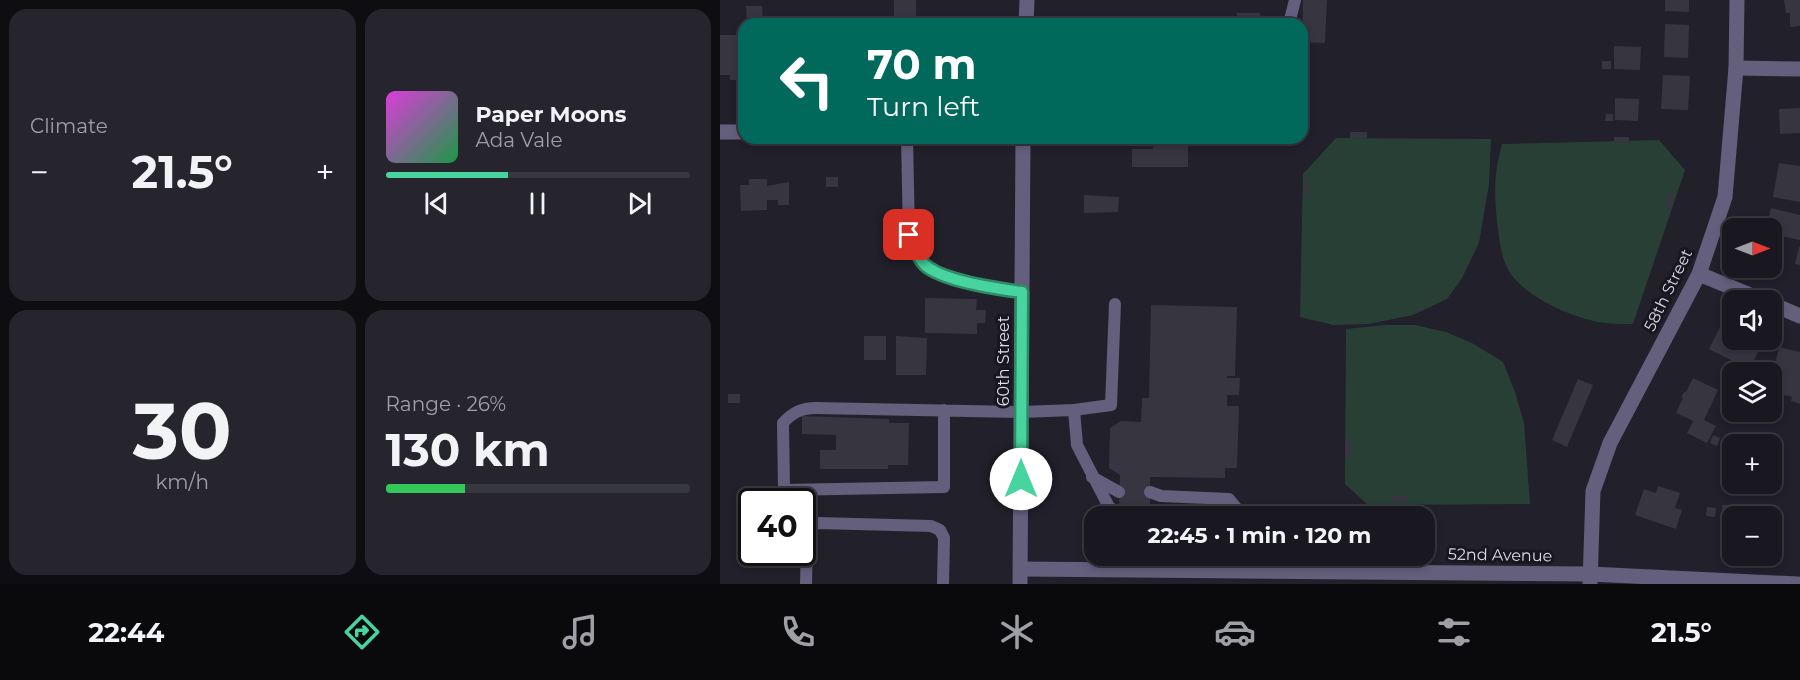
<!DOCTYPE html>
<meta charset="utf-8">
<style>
body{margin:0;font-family:Montserrat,sans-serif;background:#26252d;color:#f1f3f6;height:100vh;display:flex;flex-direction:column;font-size:22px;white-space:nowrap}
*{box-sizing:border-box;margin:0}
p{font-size:20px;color:#9fa0a5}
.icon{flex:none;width:33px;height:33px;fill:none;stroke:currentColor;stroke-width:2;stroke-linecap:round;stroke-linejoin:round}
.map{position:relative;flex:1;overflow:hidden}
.details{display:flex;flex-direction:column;gap:9px;padding:9px;background:#0e0d12;width:720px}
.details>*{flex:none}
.hud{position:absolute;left:18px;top:18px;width:570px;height:126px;border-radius:18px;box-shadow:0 3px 9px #0003,0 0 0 2px #37373e;background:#00695c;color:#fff;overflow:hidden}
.needle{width:39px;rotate:90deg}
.fabs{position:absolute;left:1002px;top:218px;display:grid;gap:12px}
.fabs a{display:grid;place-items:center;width:60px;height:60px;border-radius:12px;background:#191820;box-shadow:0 3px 9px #0003,0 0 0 2px #37373e;font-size:30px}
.speed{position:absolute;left:18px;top:488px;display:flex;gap:12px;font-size:30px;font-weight:700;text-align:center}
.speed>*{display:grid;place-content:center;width:78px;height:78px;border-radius:50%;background:#191820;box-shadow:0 3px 9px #0003,0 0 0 2px #37373e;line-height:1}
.speed .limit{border:3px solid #111;border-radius:9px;background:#fff;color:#111}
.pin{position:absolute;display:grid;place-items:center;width:51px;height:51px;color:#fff;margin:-26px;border-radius:12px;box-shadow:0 3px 9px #0006}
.me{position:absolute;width:66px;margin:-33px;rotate:0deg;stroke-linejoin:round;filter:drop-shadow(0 0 4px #0008)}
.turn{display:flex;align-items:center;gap:21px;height:126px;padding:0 30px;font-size:27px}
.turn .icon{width:78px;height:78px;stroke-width:2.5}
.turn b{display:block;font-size:42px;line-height:51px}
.big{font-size:45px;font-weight:700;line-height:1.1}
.details .card{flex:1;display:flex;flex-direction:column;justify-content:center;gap:9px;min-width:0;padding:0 21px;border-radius:18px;background:#26252d}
.details .dial{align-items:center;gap:0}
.dial b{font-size:78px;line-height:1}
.song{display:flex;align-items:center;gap:18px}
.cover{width:72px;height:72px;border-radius:9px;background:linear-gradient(135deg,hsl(300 70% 55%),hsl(140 70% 35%))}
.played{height:6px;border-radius:3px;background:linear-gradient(90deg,#47d49e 40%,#37373e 40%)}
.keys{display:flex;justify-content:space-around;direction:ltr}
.heat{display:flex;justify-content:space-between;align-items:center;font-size:33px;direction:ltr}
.charge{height:9px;border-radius:4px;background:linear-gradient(90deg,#34c759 26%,#37373e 0)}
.details .tiles{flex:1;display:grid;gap:9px;grid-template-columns:repeat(2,1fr)}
.trip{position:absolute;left:364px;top:506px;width:351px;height:60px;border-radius:18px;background:#191820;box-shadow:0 3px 9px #0003,0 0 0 2px #37373e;font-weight:700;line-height:60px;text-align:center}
.dock{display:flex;height:96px;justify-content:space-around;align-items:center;background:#0a0a0d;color:#9fa0a5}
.dock .icon{width:42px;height:42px}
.dock .on{color:#47d49e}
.dock b{font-size:27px;color:#f1f3f6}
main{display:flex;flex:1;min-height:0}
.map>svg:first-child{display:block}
</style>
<main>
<section class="details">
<div class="tiles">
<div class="card"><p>Climate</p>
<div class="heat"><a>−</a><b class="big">21.5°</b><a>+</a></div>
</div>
<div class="card">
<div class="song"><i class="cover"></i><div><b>Paper Moons</b><p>Ada Vale</p></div></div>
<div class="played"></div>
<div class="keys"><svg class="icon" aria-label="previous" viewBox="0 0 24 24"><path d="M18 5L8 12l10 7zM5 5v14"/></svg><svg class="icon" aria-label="pause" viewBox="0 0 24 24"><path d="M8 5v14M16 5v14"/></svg><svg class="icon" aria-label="next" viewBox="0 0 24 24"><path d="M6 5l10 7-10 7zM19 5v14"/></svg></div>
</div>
<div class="card dial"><b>30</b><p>km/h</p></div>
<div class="card"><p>Range · 26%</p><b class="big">130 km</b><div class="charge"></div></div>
</div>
</section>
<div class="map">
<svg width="1080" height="584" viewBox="0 0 1080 584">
<rect width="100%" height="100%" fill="#21202b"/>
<g fill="#273f34">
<path d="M616,138L771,139L769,184L759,243L742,278L727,299L693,315L649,324L613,325L580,317L583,174Z"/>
<path d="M939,140L965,170L913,324C903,324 894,324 885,323C853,319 797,295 785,263C780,251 779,235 777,222C774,190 774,175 782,144Z"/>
<path d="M665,325H695L726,332L752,343L783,362L795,392L804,423L810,504L648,505L625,484L626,329Z"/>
</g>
<g fill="#363540">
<path d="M174,0H196V23L174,22Z"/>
<path d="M583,0H607L605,43L582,42Z"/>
<path d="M945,0H969V12L945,11Z"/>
<path d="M1064,0H1080V26L1070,27V13H1066Z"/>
<path d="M26,6H42L43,24H27Z"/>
<rect x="517" y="13" width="23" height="11"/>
<rect x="220" y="16" width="56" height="8"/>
<path d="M945,24L969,25L968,58L944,57Z"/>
<path d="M0,35H18L19,80H10V75H0Z"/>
<path d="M894,46L921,47L920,70L894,69Z"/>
<rect x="882" y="61" width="9" height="8"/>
<path d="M943,75L970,76L968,110L941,109Z"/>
<path d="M895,98L919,99L918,121L895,120Z"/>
<path d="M1080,108V133L1060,134L1059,109Z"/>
<path d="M886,114H893V121H885Z"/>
<rect x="630" y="132" width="17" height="6"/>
<path d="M894,137H909V143L894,142Z"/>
<path d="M433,139H468V167H412V149H433Z"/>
<path d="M1059,163L1080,166V202L1053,197Z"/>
<rect x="106" y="177" width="12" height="10"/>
<path d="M585,178H589L590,195H585Z"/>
<path d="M29,179H47V186L69,182V205H58V200H47V210L21,211L20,185H29Z"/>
<path d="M949,192L955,193L951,209L945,208Z"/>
<path d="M364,195L399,197L398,212L364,213Z"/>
<path d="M1051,208L1080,215V240L1052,234V228H1046Z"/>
<path d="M1079,247H1080V265L1075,264Z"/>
<path d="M205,298L257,299L256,310H266L265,323H257V334L205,333Z"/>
<path d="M431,305L517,307L515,376H507V378H520L519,395H507V406H519L517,468H505V478L430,477V505L399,504L400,475L389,468L390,428L401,421L421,422L422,398H429Z"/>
<path d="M1000,327L1012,333V339H1025L1041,347L1029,369L989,349Z"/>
<rect x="144" y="336" width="22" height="24"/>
<path d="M176,336L207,338L206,375H176Z"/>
<path d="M1059,347L1080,352V404L1071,401L1072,397L1052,392V378Z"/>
<path d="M973,378L998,390L984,420L996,426L987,443L967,433L973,421L956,413L963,398L961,397L965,391L966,392Z"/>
<path d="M858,379L873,385L847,447L832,440Z"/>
<rect x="8" y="394" width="12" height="9"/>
<path d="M82,416L169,419V423H189L188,465H168V469H100V450H116V435L82,434Z"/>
<path d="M993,435L1000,438L997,446L990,443Z"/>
<rect x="625" y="439" width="6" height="17"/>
<path d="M938,486L960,493L955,508L962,510L956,529L915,515L924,489L936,493Z"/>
<rect x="671" y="496" width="17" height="6"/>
<path d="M1040,504V513L1056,512L1057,533L1052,534V516H1012V531H1003L1002,505Z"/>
<path d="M987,507L996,508L995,517L986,516Z"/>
</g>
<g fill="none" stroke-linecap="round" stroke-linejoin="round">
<g stroke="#635f7d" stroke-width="12">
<path d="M569,24L575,0"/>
<path d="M187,138L189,235L204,264L217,272L265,287L302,292"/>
<path d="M224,410V487L64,490L63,423C73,412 82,408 96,408L301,412L354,410L391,405L395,304"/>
<path d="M354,410L357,445L389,507L403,516H440"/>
<path d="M372,477L399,492"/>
<path d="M430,492L441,496L509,499L523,516"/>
<path d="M526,555V571"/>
<path d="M434,570L436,555"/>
<path d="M86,584L87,541L89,528L98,523L211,526L220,530L224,538L223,584"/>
</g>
<g stroke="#635f7d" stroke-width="15">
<path d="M1016,68L1080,69"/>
<path d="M0,132H24"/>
<path d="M979,274L1042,300"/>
<path d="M1052,304L1080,316"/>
<path d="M301,569L870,574L1078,584"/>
<path d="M870,584L873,491L890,443L979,274L1005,197L1016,68L1017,0"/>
</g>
<g stroke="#635f7d" stroke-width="15">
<path d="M306,24L307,0"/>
<path d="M300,584L303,138"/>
</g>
</g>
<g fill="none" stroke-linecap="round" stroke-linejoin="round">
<defs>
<path id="route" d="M189,235C193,244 197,257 204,264C220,281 279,289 302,292L301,479"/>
</defs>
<use href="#route" stroke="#2e8a67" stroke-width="15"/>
<use href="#route" stroke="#47d49e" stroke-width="10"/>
</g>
<g text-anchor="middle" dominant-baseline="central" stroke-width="6" stroke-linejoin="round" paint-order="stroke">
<g font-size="16" fill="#dfdee6" stroke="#181721">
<text transform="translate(948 290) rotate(-64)">58th Street</text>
<text transform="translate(283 361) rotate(-90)">60th Street</text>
<text transform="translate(780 555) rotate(1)">52nd Avenue</text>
</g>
</g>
</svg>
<div class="fabs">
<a><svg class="needle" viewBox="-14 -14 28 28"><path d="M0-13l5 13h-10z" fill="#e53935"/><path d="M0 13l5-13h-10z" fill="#9fa0a5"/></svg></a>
<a><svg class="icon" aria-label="sound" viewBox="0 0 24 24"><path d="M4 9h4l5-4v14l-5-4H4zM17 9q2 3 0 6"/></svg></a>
<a><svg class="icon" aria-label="layers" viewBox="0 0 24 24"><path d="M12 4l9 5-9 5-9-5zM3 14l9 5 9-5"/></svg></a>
<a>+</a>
<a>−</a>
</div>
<div class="speed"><div class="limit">40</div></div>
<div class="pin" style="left:189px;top:235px;background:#d93025"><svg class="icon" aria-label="arrive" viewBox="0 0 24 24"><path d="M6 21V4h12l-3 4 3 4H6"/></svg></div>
<svg class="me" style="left:301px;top:479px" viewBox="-20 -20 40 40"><circle r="19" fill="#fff"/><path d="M0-13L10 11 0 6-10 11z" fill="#47d49e"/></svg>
<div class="trip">22:45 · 1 min · 120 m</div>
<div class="hud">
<div class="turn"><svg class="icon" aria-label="left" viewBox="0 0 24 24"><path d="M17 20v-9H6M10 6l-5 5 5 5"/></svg><div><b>70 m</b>Turn left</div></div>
</div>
</div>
</main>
<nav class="dock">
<b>22:44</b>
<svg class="icon on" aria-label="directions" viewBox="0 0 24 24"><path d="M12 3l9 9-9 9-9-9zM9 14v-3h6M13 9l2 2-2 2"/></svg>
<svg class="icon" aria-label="music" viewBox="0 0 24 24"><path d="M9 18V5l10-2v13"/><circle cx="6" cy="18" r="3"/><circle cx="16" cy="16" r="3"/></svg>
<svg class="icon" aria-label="phone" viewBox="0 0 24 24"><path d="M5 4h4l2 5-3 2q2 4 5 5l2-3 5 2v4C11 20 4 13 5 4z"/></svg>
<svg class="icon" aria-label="climate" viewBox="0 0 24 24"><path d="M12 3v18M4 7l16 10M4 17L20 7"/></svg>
<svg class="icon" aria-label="car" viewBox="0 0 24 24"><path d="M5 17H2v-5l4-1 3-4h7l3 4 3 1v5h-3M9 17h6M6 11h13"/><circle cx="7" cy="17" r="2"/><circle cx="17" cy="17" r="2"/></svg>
<svg class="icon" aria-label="filters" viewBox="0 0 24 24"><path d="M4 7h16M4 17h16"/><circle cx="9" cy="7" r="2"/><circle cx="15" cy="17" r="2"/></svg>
<b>21.5°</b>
</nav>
